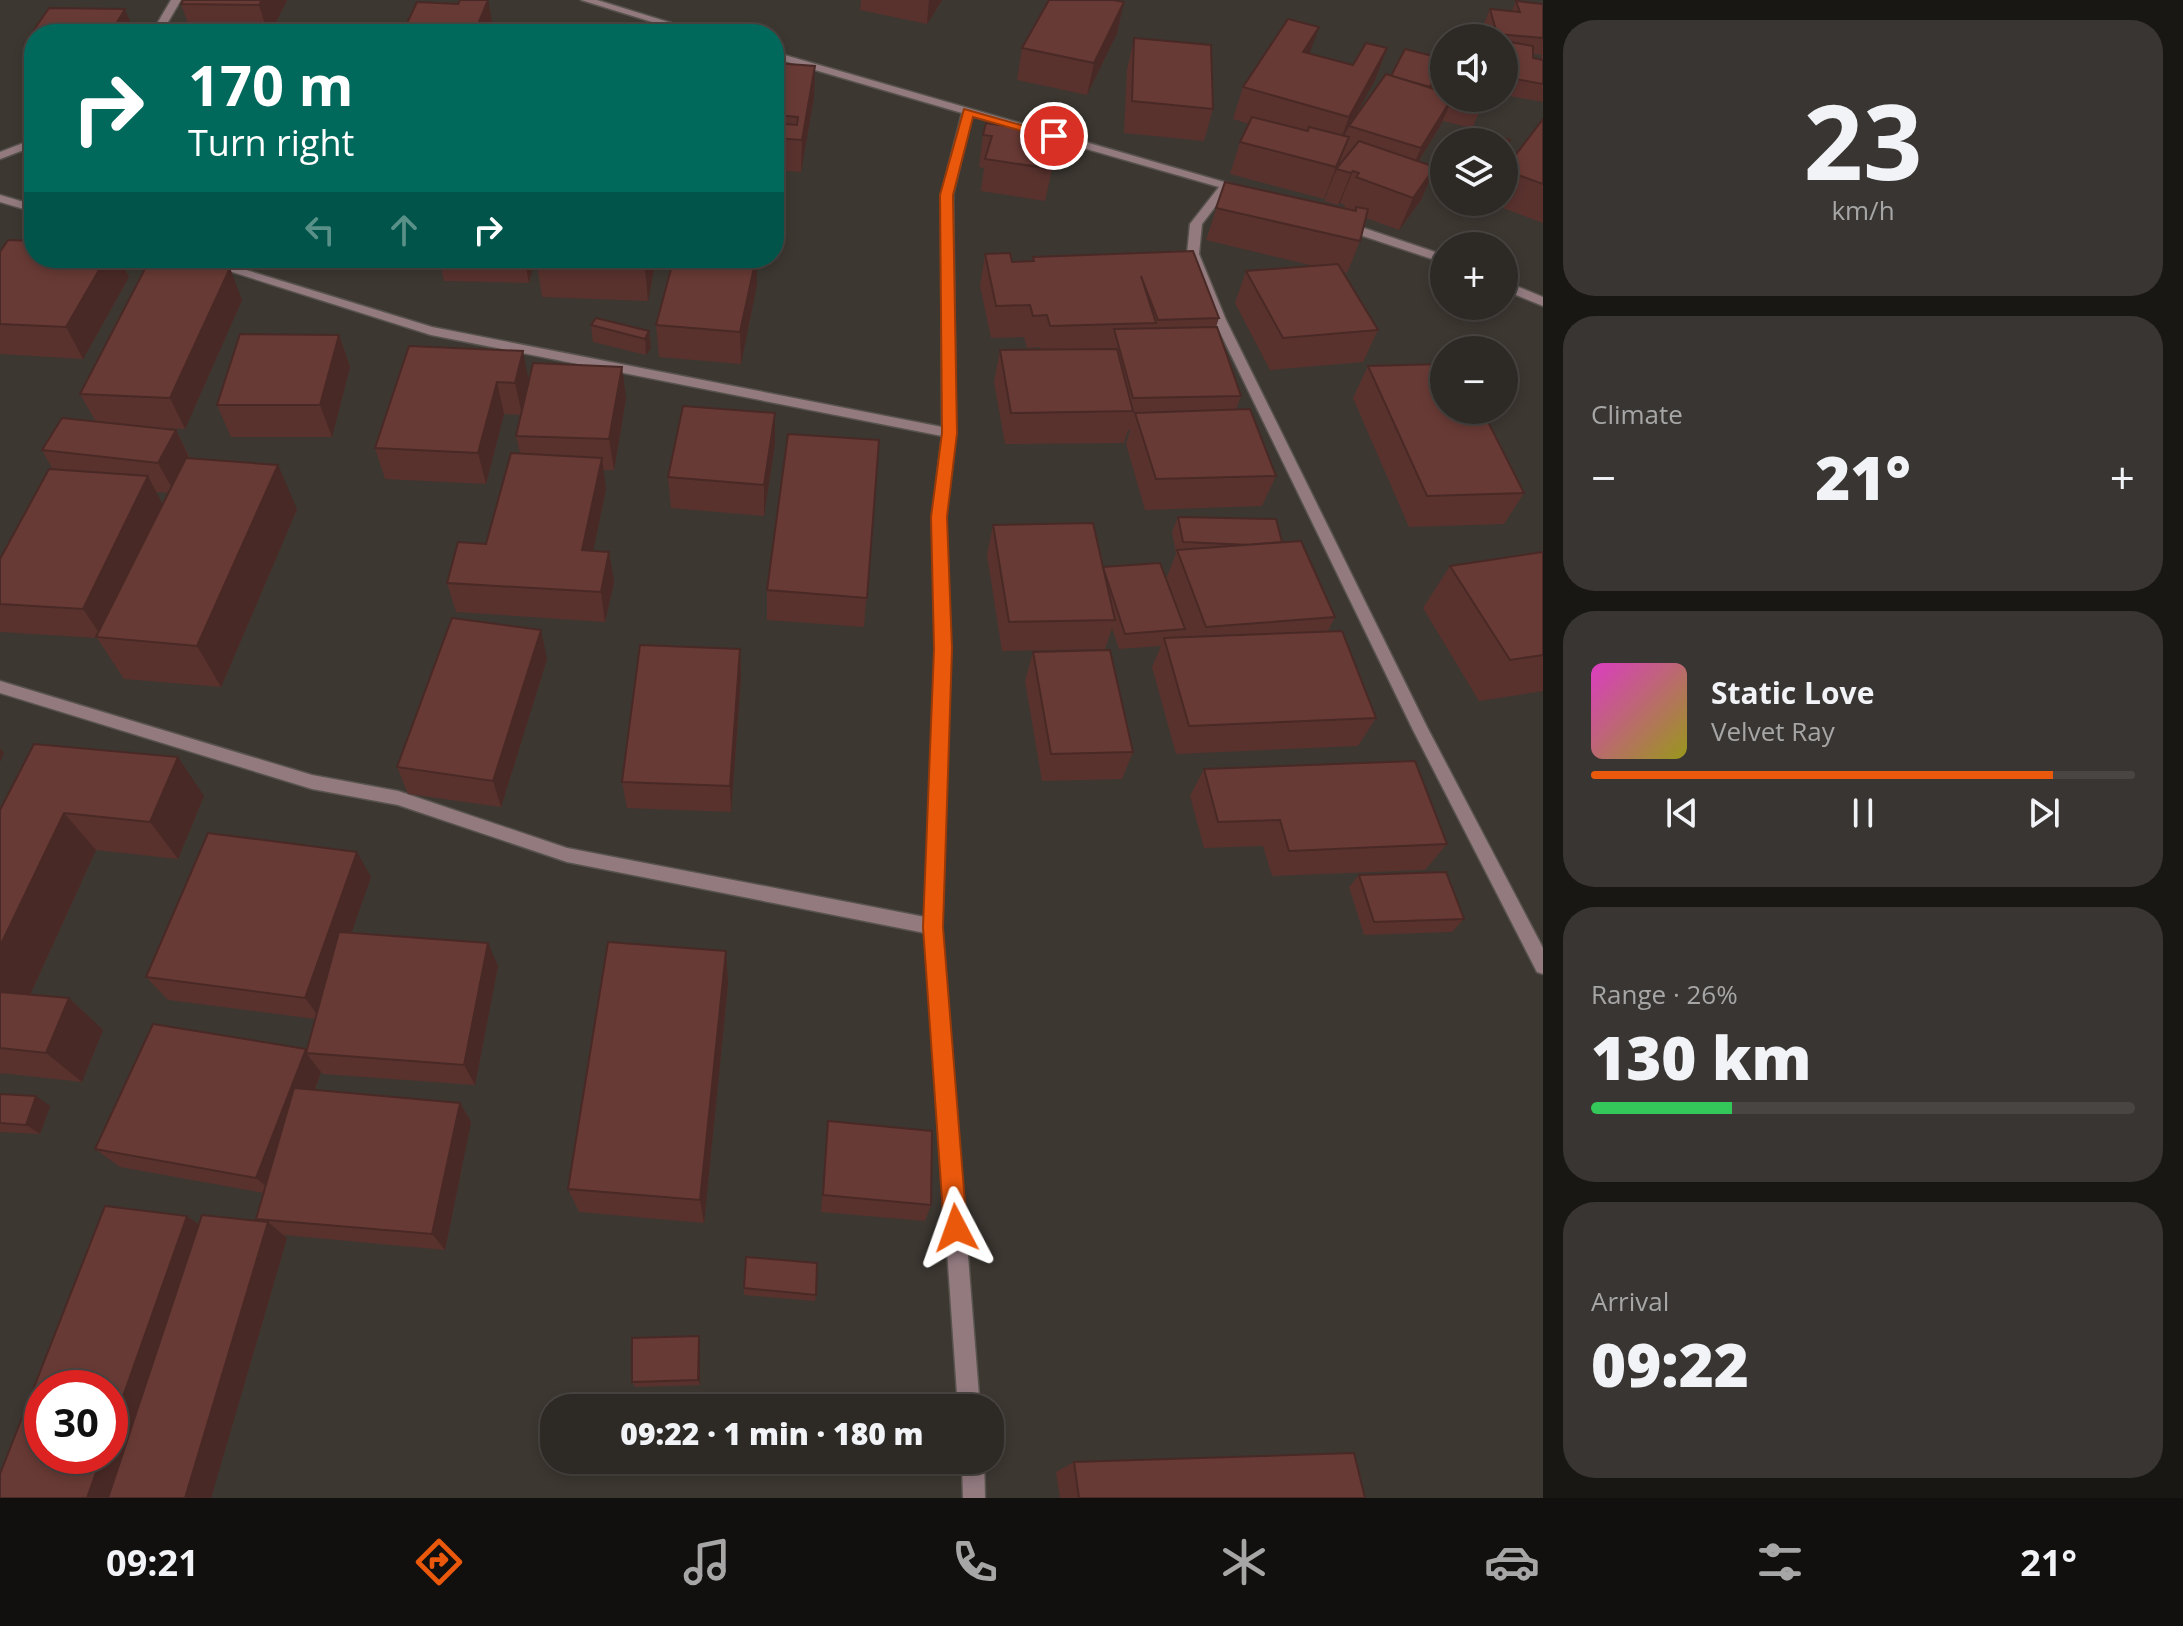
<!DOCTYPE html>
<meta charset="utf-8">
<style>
body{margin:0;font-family:"Open Sans",sans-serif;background:#393532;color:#f1f3f6;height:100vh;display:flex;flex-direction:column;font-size:30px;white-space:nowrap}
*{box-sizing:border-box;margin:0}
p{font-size:26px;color:#a7a6a7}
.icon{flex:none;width:44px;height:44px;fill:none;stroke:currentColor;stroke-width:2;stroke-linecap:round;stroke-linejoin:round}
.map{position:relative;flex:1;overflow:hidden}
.drawer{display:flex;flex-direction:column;gap:20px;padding:20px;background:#191714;width:640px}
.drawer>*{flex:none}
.guide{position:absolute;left:24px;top:24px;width:760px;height:244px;border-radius:32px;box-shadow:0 4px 12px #0003,0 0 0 2px #484542;background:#00695c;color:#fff;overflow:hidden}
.controls{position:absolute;left:1430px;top:24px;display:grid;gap:16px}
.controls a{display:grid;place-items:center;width:88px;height:88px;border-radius:50%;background:#2d2925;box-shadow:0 4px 12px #0003,0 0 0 2px #484542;font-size:40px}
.speed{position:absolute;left:24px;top:1370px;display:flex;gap:16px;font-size:40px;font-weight:700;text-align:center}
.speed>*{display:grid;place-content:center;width:104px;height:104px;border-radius:50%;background:#2d2925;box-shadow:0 4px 12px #0003,0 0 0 2px #484542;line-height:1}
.speed .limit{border:12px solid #d22;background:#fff;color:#111}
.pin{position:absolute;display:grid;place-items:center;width:68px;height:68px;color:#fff;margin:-34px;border:4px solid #fff;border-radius:50%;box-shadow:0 2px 8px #0007}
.me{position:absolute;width:88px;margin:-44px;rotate:356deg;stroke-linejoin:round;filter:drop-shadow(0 0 6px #0008)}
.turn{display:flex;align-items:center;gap:28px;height:168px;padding:0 32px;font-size:36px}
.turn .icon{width:104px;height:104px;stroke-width:2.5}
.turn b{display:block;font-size:56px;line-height:68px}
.lanes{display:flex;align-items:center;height:76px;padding:0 32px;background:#0003;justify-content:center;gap:40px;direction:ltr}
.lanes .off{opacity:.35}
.big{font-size:60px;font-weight:800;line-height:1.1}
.drawer .widget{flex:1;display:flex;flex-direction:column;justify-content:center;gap:12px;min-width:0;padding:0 28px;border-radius:32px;background:#393532}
.drawer .dial{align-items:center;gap:0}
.dial b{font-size:104px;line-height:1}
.song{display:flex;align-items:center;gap:24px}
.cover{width:96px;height:96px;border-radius:12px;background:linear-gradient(135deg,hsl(310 70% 55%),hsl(60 70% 35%))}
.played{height:8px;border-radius:4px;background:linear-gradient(90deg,#ea580c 85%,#484542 85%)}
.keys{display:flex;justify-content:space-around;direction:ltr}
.heat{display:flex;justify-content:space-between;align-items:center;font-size:44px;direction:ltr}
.charge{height:12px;border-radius:6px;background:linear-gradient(90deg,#34c759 26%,#484542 0)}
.trip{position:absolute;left:540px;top:1394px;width:464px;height:80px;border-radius:32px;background:#2d2925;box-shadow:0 4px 12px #0003,0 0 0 2px #484542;font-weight:800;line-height:80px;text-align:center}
.tab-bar{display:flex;height:128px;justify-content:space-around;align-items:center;background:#12100f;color:#a7a6a7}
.tab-bar .icon{width:56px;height:56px}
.tab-bar .on{color:#ea580c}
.tab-bar b{font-size:36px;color:#f1f3f6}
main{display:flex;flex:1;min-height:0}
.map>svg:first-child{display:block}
</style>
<main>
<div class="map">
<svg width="1543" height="1498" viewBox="0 0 1543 1498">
<rect width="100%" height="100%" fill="#3c3731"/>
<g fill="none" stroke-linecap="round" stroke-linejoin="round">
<defs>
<g id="minor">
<path d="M171,0H181L161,34H151Z"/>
<path d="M581,0H597L707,34H691Z"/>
<path d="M774,52L1238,186V190H1228L1202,224L1199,254L1226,320L1427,727L1543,948V974L1537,972L1413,730L1214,320L1187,254L1190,224L1219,187L972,116L953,195L956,433L946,517L951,649L942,927L980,1408H958L925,933L567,862L398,805L312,789L0,693V681L312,775L398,791L567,848L925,917L935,649L932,517L942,436L431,335L188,258H207L432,327L942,427L941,195L962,113L774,58Z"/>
<path d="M34,139V146L0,159V152Z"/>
<path d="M0,195L34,205V212L0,202Z"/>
<path d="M1343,221L1444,255V263L1339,228V222Z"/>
<path d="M1504,281L1543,297V306L1504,290Z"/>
<path d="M962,1460H984L985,1498H963Z"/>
</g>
</defs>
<use href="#minor" stroke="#58534d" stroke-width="3"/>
<use href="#minor" fill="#927a7f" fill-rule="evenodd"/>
</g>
<g fill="#59322e" fill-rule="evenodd">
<path d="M287,0L270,34H192L181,4Z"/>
<path d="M861,0H942L927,24L860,10Z"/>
<path d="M1516,1L1543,4V102L1504,95V38H1486L1483,26L1490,9L1512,11ZM1533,54L1542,55L1540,60L1533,58Z"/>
<path d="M1124,2L1117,33L1087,95L1017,80L1022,48Z"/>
<path d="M34,34V61L25,43Z"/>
<path d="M1134,38L1213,109L1204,141L1124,133L1127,70Z"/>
<path d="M1387,48L1375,80L1351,123L1391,76L1437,75L1431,88L1441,90L1444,79V98L1480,111L1472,128L1443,121L1418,162L1435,167L1421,200L1399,230L1366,218L1360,241L1347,273L1343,272L1378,330L1363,362L1270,370L1235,303L1246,271L1314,266L1206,240L1225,182L1344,208L1345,205L1340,203L1338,205L1324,201L1333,177L1324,199L1230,174L1240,142L1249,124L1233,119L1243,87L1310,54L1353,65Z"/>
<path d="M774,63L815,66L814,97L801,172L774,170Z"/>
<path d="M1543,119V223L1487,202H1504V169Z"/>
<path d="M1060,134L1045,201L981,191L984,168L979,167L983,135Z"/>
<path d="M0,252L34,258H119L129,277L83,359L0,354Z"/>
<path d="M985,254L1012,262L1032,261L1033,257L1219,318L1216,327L1241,396L1236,410L1276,476L1262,506L1145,510L1126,444L1130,430H1128L1124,443L1005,444L994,382L1000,350H1041L1040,347L1027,348L1024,337L991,338L980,286Z"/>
<path d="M439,258H535L529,283L444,281Z"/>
<path d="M538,258H656L648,301L542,297L537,265Z"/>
<path d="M757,284L741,364L659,357L656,325Z"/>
<path d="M242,300L185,429L152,428L176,430L190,458L297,509L221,687L124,679L97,638L0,632V559L53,470L42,450L96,422L80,394ZM156,492L169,493L163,505Z"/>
<path d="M591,325L649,331L651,348L646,355L593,342Z"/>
<path d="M339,335L350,367L332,437H231L217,405Z"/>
<path d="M409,346L529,380L626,398L614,470H603L606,489L593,551L609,552L614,582L605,622L456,612L447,583L486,544L520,453L516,436L521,415L504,414L486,484L385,479L375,448Z"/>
<path d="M1368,366L1524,493L1504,524L1409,527L1353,398Z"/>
<path d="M879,440L864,627L767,620V590Z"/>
<path d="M775,444L764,516L671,508L668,477Z"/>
<path d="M1178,517L1282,542L1335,617L1328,631L1376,718L1358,746L1176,754L1152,667L1161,646L1119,649L1112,628L1105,649L1002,651L987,555L993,525L1103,567L1166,579L1176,554L1172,532Z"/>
<path d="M1543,552V691L1479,701L1423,608L1450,566Z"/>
<path d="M740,649L741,678L731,812L627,808L622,782Z"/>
<path d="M1033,652L1133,752L1122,779L1042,781L1025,681Z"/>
<path d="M547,659L501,807L408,794L397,767Z"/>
<path d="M1204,769L1447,844L1425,870L1272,876L1263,846L1204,848L1190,796Z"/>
<path d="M204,796L178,859L96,850L30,995L69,998L103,1030L82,1082L1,1073L0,1075V810Z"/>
<path d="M1359,875L1464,919L1452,932L1364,935L1349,887Z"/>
<path d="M371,877L351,933L498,966L475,1085L323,1074L321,1072L315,1090L460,1103L471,1122L445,1250L284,1235L287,1238L211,1498L187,1216L199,1225L259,1221L256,1219L264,1193L120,1167L95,1149L306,1049L307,1051L315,1019L168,1000L146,977Z"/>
<path d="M726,951L728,984L704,1223L579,1212L568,1189Z"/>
<path d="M0,1094L50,1106L40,1134L0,1132Z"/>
<path d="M828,1121L931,1205L925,1221L821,1212Z"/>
<path d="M744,1288L816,1295L815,1301L744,1295Z"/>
<path d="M700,1343V1385L635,1387L632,1382Z"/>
<path d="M1074,1462L1365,1498H1060L1056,1472Z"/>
</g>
<g fill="#492925">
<path d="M262,0H287L270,34H268L259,5Z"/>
<path d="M488,0L494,32L493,34H474Z"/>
<path d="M929,0H942L927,24Z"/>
<path d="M1124,2L1117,33L1087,95L1094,63Z"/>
<path d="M125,9L135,34H110Z"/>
<path d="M1319,27L1308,58L1303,52Z"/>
<path d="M1387,48L1375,80L1337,149L1349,117Z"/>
<path d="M815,66L814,97L801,172L802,140Z"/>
<path d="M1453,98L1440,126L1407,180L1421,148Z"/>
<path d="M1349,137L1337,169L1324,199L1336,167Z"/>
<path d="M1435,167L1421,200L1399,230L1413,198Z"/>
<path d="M1353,171L1340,203L1338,205L1351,173Z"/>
<path d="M106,258H119L129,277L83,359L66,327Z"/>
<path d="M524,258H535L529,283Z"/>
<path d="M647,258H656L648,301L645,269Z"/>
<path d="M756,258H757V284L741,364L740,332Z"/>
<path d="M230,268L242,300L185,429L170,398Z"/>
<path d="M649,331L651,348L646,355L645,339Z"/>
<path d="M339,335L350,367L332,437L320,405Z"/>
<path d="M523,351L529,383L522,415L515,383Z"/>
<path d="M622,367L626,398L614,470L609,439Z"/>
<path d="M497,382L504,414L486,484L478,453Z"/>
<path d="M775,413V444L764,516V485Z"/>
<path d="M176,430L191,462L175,494L158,463Z"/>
<path d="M602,458L606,489L587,580L582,550Z"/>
<path d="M278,465L297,509L221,687L197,646Z"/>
<path d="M148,476L164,507L103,639L83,609Z"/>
<path d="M609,552L614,582L605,622L601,592Z"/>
<path d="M541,630L547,659L501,807L493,781Z"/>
<path d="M740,649L741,678L731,812L730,786Z"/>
<path d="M0,748L4,753L0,762Z"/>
<path d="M178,757L204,796L178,859L150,822Z"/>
<path d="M64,813L96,850L18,1021L0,1006V946Z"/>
<path d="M357,852L371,877L321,1020L305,998Z"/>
<path d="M488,943L498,966L475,1085L464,1065Z"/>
<path d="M726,951L728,984L704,1223L700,1200Z"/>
<path d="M69,998L103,1030L82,1082L46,1053Z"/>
<path d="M306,1049L309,1053H306L321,1072L276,1195L256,1178Z"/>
<path d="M36,1096L50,1106L40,1134L26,1125Z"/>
<path d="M460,1103L471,1122L445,1250L432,1234Z"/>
<path d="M187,1216L209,1232L118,1498H87L102,1456H110V1433Z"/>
<path d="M268,1222L287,1238L211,1498H185Z"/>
<path d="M699,1336L700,1343V1385L698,1380Z"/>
</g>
<g fill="#683a35" stroke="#492925" stroke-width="2">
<path d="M183,0H262L259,5L181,4Z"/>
<path d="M460,0H488L474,34H402L417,2L458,4Z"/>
<path d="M1049,0H1113L1124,2L1094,63L1022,48Z"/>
<path d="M1516,1L1543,4V38L1497,34L1490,9L1520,12Z"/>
<path d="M49,8L125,9L110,34H34V43H25Z"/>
<path d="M1288,19L1319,27L1303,52L1353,65L1366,43L1387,48L1349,117L1243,87Z"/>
<path d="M509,28L582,34H506Z"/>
<path d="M1134,38L1211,45L1213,109L1132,101Z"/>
<path d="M1504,41L1533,46V58L1543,60V84L1504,77Z"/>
<path d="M1405,49L1444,59L1430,87L1391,76Z"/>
<path d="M774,63L815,66L802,140L774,138V123L797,125L798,117L774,115Z"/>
<path d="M1386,74L1444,92V98H1452L1421,148L1349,126Z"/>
<path d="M1453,98H1483L1480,111L1450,104Z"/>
<path d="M1252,117L1308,131L1309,127L1349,137L1336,167L1240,142Z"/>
<path d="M1543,119V184L1504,170Z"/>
<path d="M986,123L1060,134L1052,169L985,159L992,136L983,135Z"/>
<path d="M1480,131L1510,140L1504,152V142H1474Z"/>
<path d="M1359,141L1435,167L1413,198L1356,177L1359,173L1353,171L1351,173L1336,169Z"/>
<path d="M1225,182L1356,211V207L1368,209L1360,241L1216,208Z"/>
<path d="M8,240L34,241V258H106L66,327L0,324V252Z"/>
<path d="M1193,251L1219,318L1158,320L1141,276L1156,323L1050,326L1047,315L1033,316L1030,305L996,306L985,254L1010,253L1012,262L1034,261L1033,257Z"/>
<path d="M538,258H647L645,269L537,265Z"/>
<path d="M674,258L700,260V258H756L740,332L656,325Z"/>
<path d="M1338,264L1378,330L1283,338L1246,271Z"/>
<path d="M147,265L230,268L170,398L80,394Z"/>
<path d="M596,318L649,331L645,339L591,325Z"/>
<path d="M1217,327L1241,396L1133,398L1114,329Z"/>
<path d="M240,334L339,335L320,405H217Z"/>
<path d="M409,346L523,351L515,383L497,382L478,453L375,448Z"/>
<path d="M1117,349L1133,411L1011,413L1000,350Z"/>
<path d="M533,363L622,367L609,439L516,436Z"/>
<path d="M1444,364V410H1482L1524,493L1427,496L1368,366Z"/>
<path d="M683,406L775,413L764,485L668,477Z"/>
<path d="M1250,409L1276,476L1156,479L1135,413Z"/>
<path d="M62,418L176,430L158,463L42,450Z"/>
<path d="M788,434L879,440L867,598L767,590Z"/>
<path d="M511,453L602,458L582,550L609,552L601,592L447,583L458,542L486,544Z"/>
<path d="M186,458L278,465L197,646L96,637Z"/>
<path d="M49,469L148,476L83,609L0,604V559Z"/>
<path d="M1178,517L1276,519L1282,542L1250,545L1183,542Z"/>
<path d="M1093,523L1115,620L1009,622L993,525Z"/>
<path d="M1301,541L1335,617L1206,627L1177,550Z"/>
<path d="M1543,552V655L1510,660L1450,566Z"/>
<path d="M1160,563L1185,629L1125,634L1103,567Z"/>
<path d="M452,618L541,630L493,781L397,767Z"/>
<path d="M1342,631L1376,718L1189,726L1164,638Z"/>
<path d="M640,645L740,649L730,786L622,782Z"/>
<path d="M1110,650L1133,752L1051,754L1033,652Z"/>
<path d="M34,744L178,757L150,822L64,813L0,946V810Z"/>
<path d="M1415,761L1447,844L1289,851L1280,820L1218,822L1204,769Z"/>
<path d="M208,833L357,852L305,998L146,977Z"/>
<path d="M1446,872L1464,919L1374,922L1359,875Z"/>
<path d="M339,932L488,943L464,1065L306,1053Z"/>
<path d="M608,942L726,951L700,1200L568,1189Z"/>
<path d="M0,992L69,998L46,1053L0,1048Z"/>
<path d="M153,1024L306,1049L256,1178L95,1149Z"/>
<path d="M294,1088L460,1103L432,1234L256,1219Z"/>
<path d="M0,1094L36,1096L26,1125L0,1123Z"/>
<path d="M828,1121L932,1131L931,1205L823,1195Z"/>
<path d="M105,1206L187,1216L110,1433V1388H42V1456H102L87,1498H0V1474Z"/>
<path d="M202,1215L268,1222L185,1498H108Z"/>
<path d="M746,1257L817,1263L816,1295L744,1288Z"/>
<path d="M699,1336L698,1380L632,1382V1338Z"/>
<path d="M1354,1453L1365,1498H1079L1074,1462Z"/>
</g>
<path fill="#ea580c" stroke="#983908" stroke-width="2" d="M964,109L1060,136L1054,140L973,117L953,195L957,433L947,517L952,649L943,927L967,1228L964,1236L956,1239L948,1236L944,1228L923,927L934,649L931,517L942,433L940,195Z"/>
</svg>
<div class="controls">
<a><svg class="icon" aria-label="sound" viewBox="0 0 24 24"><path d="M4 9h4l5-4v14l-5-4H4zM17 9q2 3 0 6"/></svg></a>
<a><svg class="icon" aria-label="layers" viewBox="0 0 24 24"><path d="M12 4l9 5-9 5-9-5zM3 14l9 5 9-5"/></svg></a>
<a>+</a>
<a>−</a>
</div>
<div class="speed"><div class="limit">30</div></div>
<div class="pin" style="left:1054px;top:136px;background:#d93025"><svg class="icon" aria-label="arrive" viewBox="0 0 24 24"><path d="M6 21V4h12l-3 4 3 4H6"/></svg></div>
<svg class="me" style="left:956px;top:1228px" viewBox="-20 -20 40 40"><path d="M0-17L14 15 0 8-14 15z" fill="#ea580c" stroke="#fff" stroke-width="4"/></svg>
<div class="trip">09:22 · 1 min · 180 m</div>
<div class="guide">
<div class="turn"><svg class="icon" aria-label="right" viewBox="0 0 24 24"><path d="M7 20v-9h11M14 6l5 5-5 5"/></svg><div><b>170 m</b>Turn right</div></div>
<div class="lanes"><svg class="icon off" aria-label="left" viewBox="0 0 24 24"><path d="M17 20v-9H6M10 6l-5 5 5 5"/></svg><svg class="icon off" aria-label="ahead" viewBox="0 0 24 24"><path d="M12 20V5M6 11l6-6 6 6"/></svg><svg class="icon" aria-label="right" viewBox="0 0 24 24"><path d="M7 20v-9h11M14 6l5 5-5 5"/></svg></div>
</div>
</div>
<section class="drawer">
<div class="widget dial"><b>23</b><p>km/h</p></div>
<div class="widget"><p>Climate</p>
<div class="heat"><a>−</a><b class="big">21°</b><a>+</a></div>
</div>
<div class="widget">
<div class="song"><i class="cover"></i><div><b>Static Love</b><p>Velvet Ray</p></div></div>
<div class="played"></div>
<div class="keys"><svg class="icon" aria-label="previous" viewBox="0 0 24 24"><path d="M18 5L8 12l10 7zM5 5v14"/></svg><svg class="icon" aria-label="pause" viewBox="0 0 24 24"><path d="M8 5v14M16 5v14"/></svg><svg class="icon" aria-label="next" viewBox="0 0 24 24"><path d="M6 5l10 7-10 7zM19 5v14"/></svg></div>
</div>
<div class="widget"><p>Range · 26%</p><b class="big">130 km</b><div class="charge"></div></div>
<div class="widget"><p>Arrival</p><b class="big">09:22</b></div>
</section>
</main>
<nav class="tab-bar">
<b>09:21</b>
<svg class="icon on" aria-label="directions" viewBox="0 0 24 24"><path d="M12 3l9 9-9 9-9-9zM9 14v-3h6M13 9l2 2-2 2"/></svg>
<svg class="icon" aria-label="music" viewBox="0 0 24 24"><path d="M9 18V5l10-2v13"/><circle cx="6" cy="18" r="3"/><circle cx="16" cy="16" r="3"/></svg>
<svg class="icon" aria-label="phone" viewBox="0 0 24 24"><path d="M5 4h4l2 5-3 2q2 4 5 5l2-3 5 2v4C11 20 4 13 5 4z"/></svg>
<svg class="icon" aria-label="climate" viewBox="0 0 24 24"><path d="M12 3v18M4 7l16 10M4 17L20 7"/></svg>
<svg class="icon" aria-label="car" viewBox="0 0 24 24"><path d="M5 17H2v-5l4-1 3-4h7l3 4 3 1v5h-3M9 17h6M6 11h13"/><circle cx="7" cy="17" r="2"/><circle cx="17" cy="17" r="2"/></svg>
<svg class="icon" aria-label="filters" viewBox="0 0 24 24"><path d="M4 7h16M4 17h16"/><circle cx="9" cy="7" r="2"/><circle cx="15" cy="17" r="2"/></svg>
<b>21°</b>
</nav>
